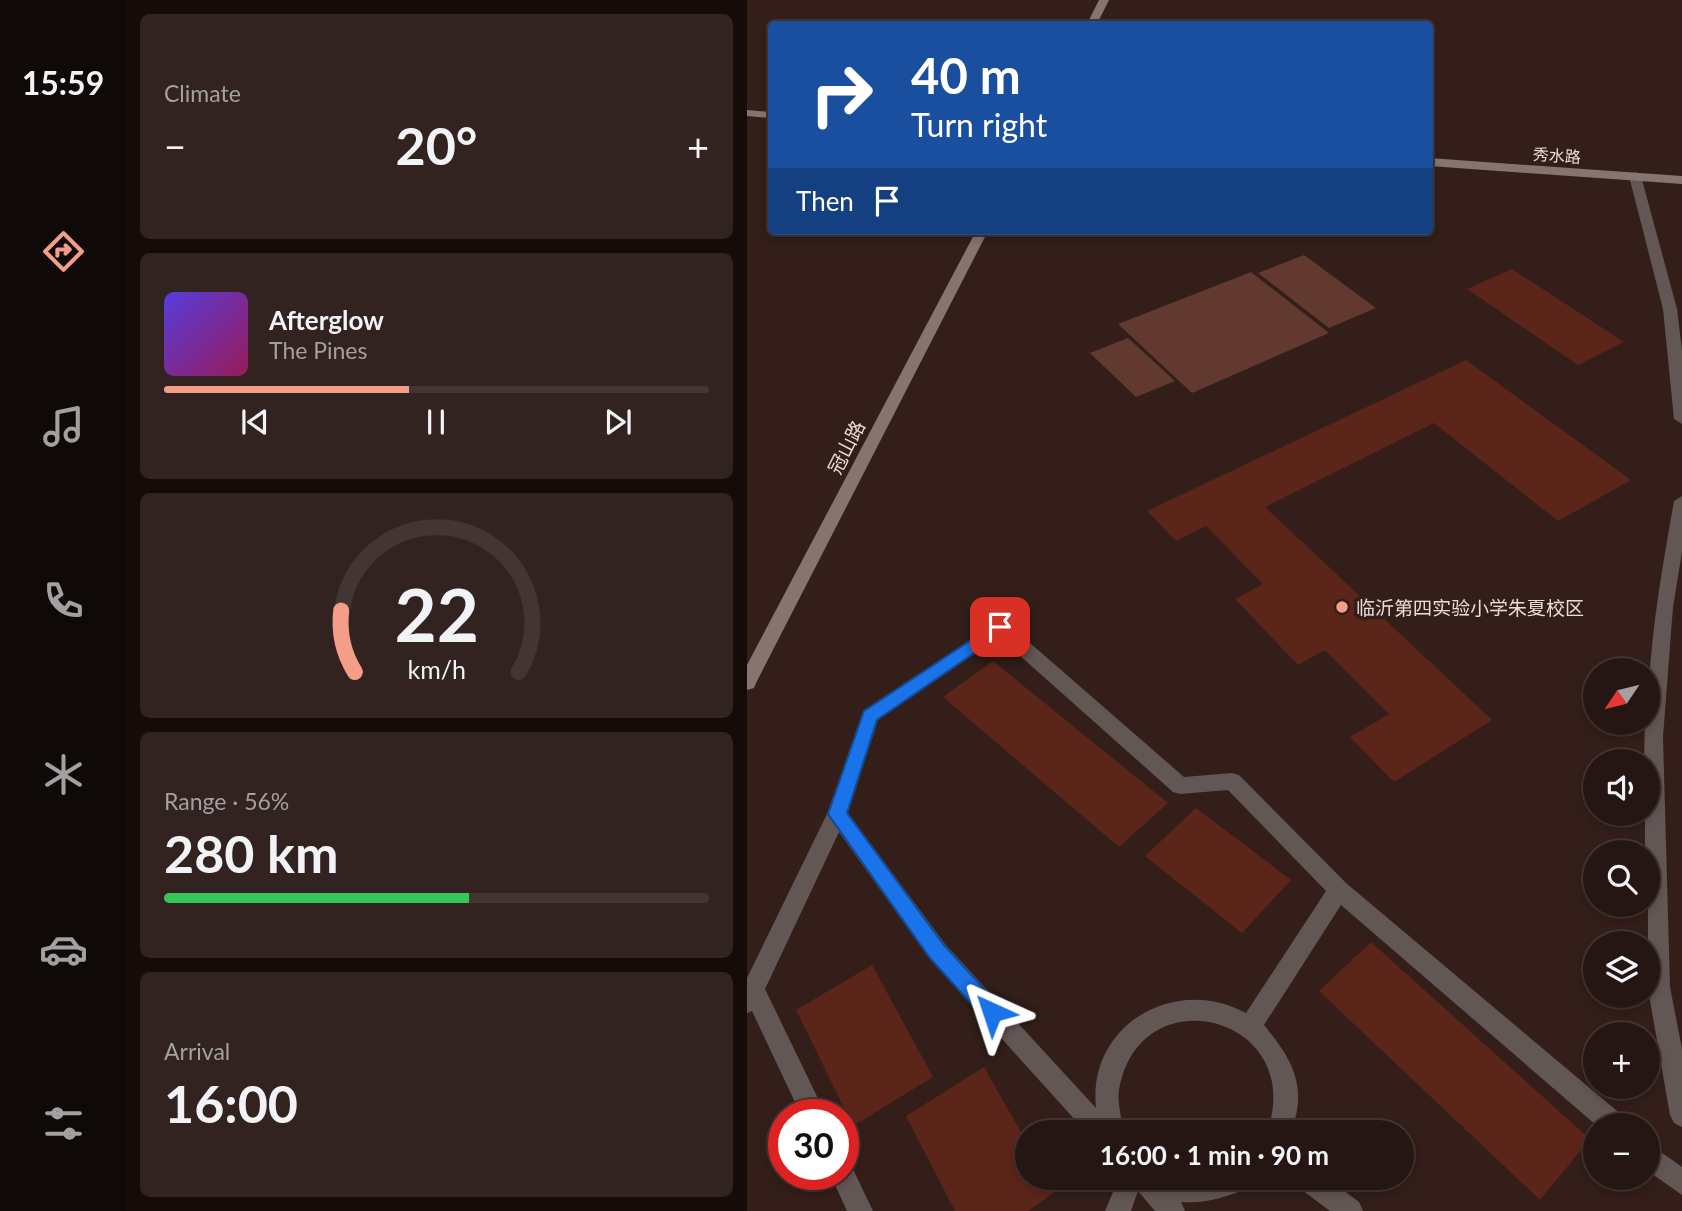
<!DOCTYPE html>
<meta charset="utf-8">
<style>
body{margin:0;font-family:Lato,"Noto Sans SC",sans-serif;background:#322321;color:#f1f3f6;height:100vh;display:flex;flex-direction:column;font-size:26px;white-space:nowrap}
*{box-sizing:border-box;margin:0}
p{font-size:23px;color:#a49fa0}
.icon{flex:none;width:38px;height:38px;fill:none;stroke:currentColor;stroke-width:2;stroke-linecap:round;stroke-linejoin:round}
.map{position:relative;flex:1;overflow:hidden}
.panel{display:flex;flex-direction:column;gap:14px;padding:14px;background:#150c0a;width:621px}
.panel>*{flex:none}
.top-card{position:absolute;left:21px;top:21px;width:665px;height:214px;border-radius:7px;box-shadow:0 4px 10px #0003,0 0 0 2px #423533;background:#1a4fa0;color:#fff;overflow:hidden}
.needle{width:46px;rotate:235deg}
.fabs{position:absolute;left:836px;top:658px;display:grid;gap:14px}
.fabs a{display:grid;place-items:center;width:77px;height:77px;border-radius:50%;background:#261613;box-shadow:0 4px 10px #0003,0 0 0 2px #423533;font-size:35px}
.speed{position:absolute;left:21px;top:1099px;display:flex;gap:14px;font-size:35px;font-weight:700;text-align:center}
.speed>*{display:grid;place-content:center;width:91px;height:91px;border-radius:50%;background:#261613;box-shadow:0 4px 10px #0003,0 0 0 2px #423533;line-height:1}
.speed .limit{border:10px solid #d22;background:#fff;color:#111}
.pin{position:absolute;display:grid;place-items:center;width:60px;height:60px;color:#fff;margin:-30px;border-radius:14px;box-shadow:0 4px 10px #0006}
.me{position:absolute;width:77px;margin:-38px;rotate:318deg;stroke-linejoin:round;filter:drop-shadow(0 0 5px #0008)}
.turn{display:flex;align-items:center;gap:24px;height:147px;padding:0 28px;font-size:32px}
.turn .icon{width:91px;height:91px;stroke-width:2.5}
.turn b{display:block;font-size:49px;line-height:60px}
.then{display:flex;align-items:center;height:66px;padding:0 28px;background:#0003;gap:14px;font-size:26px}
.big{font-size:52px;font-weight:700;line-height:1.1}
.panel .tile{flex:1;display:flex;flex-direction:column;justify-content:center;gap:10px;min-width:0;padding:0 24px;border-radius:10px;background:#322321}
.panel .dial{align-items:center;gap:0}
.dial svg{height:182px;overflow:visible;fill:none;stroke:#423533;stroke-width:7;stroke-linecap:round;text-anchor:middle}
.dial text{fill:#f1f3f6;stroke:none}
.song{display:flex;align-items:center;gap:21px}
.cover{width:84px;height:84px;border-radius:10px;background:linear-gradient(135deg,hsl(250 70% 55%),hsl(330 70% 35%))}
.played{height:7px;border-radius:4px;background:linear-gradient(90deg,#f49e89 45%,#423533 45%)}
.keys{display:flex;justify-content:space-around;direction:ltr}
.heat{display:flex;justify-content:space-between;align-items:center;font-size:38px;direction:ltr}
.charge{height:10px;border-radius:5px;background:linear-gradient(90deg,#34c759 56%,#423533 0)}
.trip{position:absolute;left:268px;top:1120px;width:399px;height:70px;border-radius:35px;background:#261613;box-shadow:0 4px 10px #0003,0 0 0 2px #423533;font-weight:700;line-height:70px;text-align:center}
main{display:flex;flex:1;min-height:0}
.menu{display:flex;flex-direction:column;width:126px;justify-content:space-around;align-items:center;background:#0f0908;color:#a49fa0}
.menu .icon{width:49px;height:49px}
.menu .selected{color:#f49e89}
.menu b{font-size:32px;color:#f1f3f6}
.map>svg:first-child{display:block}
</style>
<main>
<nav class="menu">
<b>15:59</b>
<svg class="icon selected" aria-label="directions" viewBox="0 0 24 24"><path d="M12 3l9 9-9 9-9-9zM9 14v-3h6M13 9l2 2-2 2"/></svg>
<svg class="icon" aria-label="music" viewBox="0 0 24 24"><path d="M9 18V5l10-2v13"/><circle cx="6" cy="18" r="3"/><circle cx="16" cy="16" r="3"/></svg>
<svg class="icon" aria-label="phone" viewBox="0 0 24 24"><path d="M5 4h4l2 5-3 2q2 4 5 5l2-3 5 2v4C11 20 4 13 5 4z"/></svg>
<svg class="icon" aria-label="climate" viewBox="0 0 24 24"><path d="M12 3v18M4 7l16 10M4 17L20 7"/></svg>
<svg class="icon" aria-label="car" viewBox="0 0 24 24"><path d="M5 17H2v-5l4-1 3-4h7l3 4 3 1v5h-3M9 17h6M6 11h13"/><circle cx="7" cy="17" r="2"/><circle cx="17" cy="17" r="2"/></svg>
<svg class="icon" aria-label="filters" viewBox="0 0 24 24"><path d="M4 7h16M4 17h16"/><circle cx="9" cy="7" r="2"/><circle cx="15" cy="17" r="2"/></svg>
</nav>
<section class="panel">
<div class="tile"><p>Climate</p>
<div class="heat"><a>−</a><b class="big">20°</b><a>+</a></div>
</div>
<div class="tile">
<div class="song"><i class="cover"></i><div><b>Afterglow</b><p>The Pines</p></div></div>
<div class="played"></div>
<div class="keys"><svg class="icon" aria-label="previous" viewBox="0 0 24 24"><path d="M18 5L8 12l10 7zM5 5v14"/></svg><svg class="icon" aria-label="pause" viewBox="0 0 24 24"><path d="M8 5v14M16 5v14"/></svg><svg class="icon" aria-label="next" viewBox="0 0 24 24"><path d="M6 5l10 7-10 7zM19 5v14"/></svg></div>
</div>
<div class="tile dial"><svg viewBox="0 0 100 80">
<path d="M14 69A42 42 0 1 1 86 69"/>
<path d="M14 69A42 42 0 0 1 8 42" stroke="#f49e89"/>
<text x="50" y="56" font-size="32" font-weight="700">22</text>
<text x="50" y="72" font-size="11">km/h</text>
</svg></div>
<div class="tile"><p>Range · 56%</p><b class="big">280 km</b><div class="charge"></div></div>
<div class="tile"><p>Arrival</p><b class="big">16:00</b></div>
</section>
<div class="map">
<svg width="935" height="1211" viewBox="0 0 935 1211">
<rect width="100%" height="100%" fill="#331e19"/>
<g fill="#62392f">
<path d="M557,255L629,308L582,328L511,273Z"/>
<path d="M504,272L582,333L445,393L371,324Z"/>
<path d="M381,338L428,381L389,397L343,353Z"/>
</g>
<g fill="#5c2519">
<path d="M765,269L877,342L831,365L720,289Z"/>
<path d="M719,360L884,480L811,521L687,423L518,507L745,720L647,782L603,737L642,714L578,650L551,665L488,599L516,584L459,526L429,541L400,511Z"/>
<path d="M246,661L421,803L372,847L196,697Z"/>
<path d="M449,808L544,880L495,933L398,856Z"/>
<path d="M624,942L843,1139L793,1200L572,991Z"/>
<path d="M125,965L186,1077L106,1126L49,1010Z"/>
<path d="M237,1067L280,1143V1178H300L308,1192L281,1211H208L159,1116Z"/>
</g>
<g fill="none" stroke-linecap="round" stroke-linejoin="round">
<g fill="#635755" fill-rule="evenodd">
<path d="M888,172L894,176L930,309L935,351V424L927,419L916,309L882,176Z"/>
<path d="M935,496V552L926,607L916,737L923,987L935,1049V1127L927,1123L923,1115L901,989V852H898V814H901V761H897L898,723H901C901,647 914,575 927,501Z"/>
<path d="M253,620L259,622L437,777L485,773L492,775L599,883L876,1116L879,1125H849L594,905L517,1025C546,1060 561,1087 544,1132H520C561,1016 392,973 372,1090C370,1103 375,1119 376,1132H339L182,958L92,832L18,989L79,1115H54L5,1011L0,1013V978L80,814L116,711ZM252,637L426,792L433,794L481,790L579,891L499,1013C428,974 340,1025 349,1108L198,944L101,813L131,720Z"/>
<path d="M901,1143L935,1167V1195L901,1171Z"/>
<path d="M96,1162L104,1165L126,1211H100L83,1174H96Z"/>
<path d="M372,1178H506L503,1187C480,1197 459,1204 434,1202L438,1211H408L391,1191L384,1211H358Z"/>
<path d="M548,1178H580L612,1202L616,1211H583L551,1187Z"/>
</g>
<g fill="#867470" fill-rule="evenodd">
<path d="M352,0H362L350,24H340Z"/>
<path d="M0,110L24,112V118L0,116Z"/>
<path d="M682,158L935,176V184L682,166Z"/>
<path d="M229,231H241L9,683L7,688L0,690V665Z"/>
</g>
</g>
<path fill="#1a73e8" stroke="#114b97" stroke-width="2" d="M253,621L261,627L259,631L130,720L100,813L197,945L252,1005L255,1012L252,1019L245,1022L238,1019L183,958L81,814L117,711Z"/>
<circle fill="#f49e89" stroke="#331e19" stroke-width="2.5" cx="595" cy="607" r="7"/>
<g text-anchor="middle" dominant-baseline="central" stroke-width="7" stroke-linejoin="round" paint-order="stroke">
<g font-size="16" fill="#eadbd8" stroke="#331e19">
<text transform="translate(810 155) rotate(4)">秀水路</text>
</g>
<g font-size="19" fill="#eadbd8" stroke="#331e19">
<text transform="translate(99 447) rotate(-63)">冠山路</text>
</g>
<g font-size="19" fill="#eadbd8" stroke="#331e19" text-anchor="start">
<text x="609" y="607">临沂第四实验小学朱夏校区</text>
</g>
</g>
</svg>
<div class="fabs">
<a><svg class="needle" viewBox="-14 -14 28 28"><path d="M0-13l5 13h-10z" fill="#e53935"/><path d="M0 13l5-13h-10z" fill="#a49fa0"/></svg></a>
<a><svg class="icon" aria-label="sound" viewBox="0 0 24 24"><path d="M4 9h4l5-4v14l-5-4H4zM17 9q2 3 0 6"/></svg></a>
<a><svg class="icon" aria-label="search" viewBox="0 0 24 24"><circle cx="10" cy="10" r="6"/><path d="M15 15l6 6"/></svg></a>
<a><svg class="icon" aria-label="layers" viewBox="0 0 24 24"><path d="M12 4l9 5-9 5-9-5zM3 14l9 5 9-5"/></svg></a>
<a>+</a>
<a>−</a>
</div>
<div class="speed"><div class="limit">30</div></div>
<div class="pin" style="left:253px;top:627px;background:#d93025"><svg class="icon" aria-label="arrive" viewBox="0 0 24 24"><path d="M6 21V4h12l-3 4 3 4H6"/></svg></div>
<svg class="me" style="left:245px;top:1012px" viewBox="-20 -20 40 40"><path d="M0-17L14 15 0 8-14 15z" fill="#1a73e8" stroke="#fff" stroke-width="4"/></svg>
<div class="trip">16:00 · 1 min · 90 m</div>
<div class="top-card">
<div class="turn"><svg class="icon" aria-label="right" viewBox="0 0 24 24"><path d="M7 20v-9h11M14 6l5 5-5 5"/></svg><div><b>40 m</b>Turn right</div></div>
<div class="then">Then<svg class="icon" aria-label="arrive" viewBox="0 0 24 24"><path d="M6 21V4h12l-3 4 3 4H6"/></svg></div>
</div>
</div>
</main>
